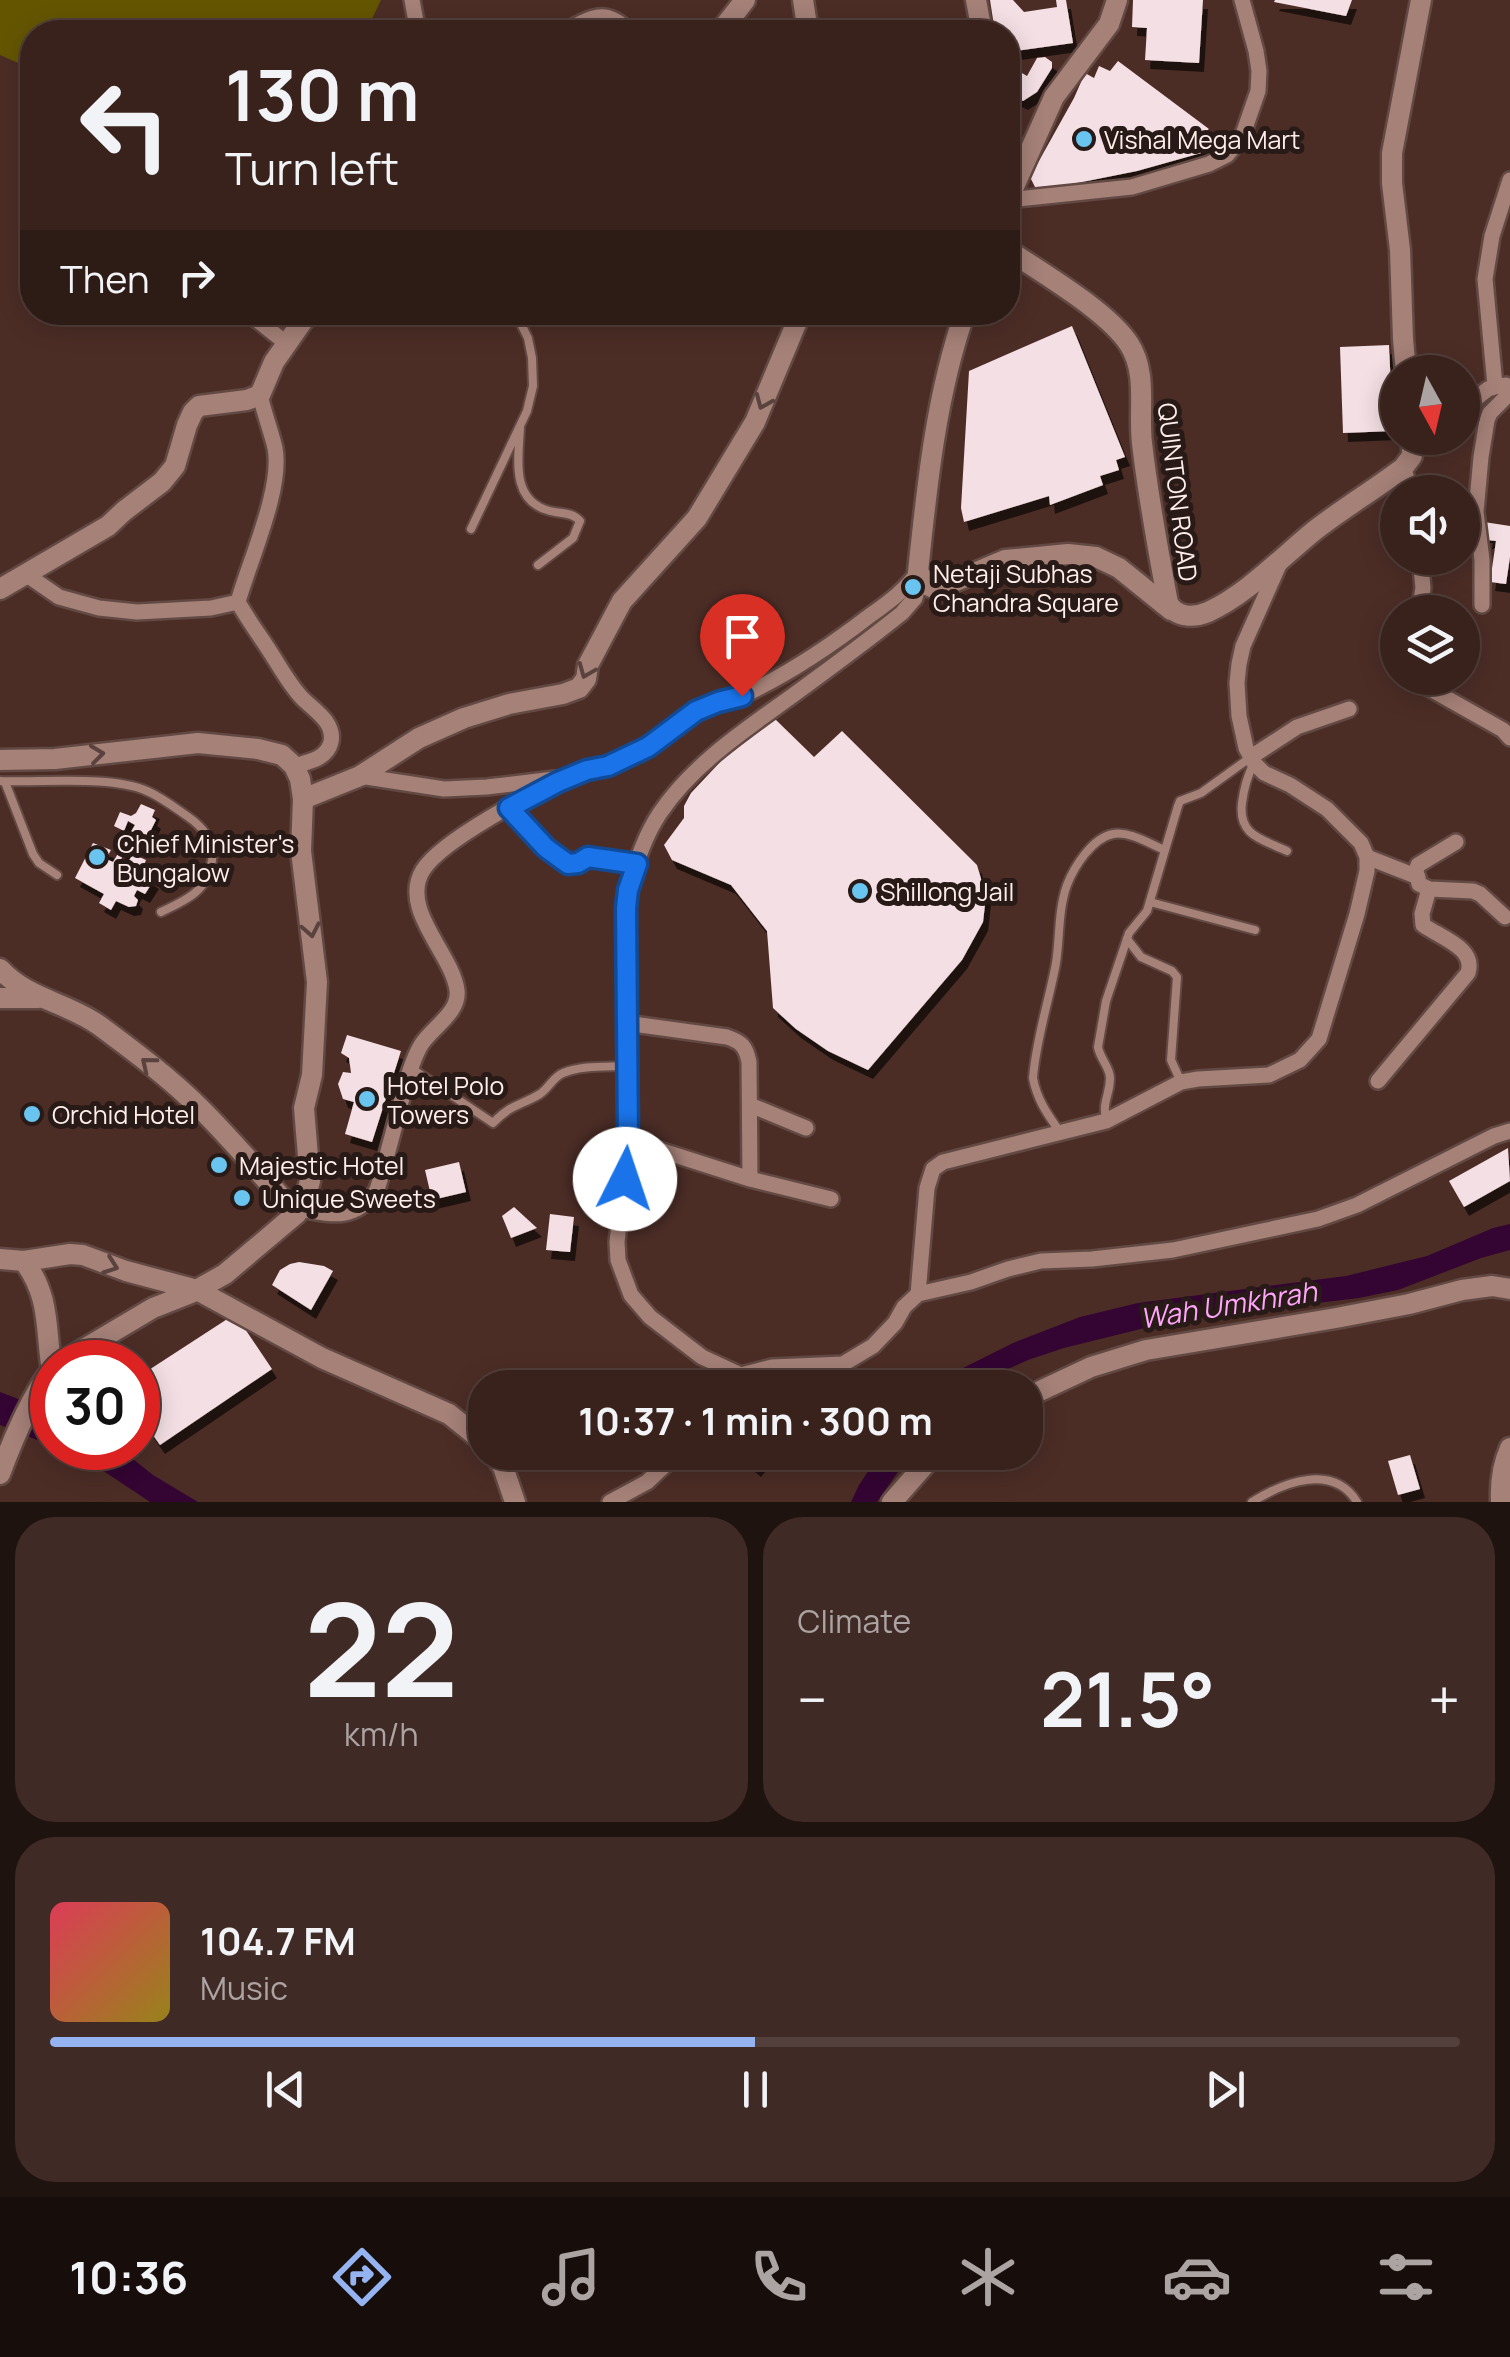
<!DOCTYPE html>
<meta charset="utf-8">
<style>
body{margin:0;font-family:Manrope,sans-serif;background:#402a25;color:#f1f3f6;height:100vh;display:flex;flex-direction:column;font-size:38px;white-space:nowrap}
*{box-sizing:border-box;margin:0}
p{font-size:32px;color:#aba4a3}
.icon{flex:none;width:55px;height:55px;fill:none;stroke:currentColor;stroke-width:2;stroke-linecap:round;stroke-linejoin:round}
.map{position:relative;height:1502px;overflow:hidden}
.side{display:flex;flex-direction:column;gap:15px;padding:15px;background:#1f130f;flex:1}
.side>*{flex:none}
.banner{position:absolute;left:20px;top:20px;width:1000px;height:305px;border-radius:40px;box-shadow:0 5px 25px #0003,0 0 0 2px #533f3b;background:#39221c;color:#f1f3f6;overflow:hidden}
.needle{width:65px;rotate:172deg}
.controls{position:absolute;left:1380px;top:355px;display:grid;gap:20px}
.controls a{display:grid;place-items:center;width:100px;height:100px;border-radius:50%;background:#39221c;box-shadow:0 5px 25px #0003,0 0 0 2px #533f3b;font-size:50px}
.speed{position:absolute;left:30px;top:1340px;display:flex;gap:20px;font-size:50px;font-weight:700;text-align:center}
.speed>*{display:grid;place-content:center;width:130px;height:130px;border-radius:50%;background:#39221c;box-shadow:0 5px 25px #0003,0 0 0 2px #533f3b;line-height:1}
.speed .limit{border:15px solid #d22;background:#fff;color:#111}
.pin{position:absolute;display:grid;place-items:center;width:85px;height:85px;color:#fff;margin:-102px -42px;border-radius:50% 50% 50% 0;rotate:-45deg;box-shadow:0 0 10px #0007}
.pin .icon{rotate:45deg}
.me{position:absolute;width:110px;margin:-55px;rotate:4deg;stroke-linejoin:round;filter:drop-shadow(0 0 8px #0008)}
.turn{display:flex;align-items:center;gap:35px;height:210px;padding:0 40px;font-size:45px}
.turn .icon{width:130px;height:130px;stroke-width:2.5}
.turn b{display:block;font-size:70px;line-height:85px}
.then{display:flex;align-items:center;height:95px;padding:0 40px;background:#0003;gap:20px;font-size:38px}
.big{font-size:75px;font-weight:700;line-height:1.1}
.side .tile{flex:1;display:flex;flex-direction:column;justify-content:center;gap:15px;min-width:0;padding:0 35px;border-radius:40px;background:#402a25}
.side .dial{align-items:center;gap:0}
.dial b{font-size:130px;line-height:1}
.song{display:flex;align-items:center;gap:30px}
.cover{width:120px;height:120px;border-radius:15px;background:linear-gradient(135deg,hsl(350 70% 55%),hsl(50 70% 35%))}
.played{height:10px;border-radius:5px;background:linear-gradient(90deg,#95b2f1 50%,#533f3b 50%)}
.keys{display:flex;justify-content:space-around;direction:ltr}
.heat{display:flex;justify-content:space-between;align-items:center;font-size:55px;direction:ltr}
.side .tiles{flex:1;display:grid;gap:15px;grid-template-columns:1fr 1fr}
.tile:last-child{grid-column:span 2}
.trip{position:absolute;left:468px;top:1370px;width:575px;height:100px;border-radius:40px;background:#39221c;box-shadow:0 5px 25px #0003,0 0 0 2px #533f3b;font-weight:700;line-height:100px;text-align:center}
.tabs{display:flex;height:160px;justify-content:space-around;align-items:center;background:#170e0b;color:#aba4a3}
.tabs .icon{width:70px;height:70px}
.tabs .selected{color:#95b2f1}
.tabs b{font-size:45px;color:#f1f3f6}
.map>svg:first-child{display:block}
</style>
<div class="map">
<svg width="1510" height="1502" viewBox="0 0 1510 1502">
<defs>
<filter id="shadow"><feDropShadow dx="5" dy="9" stdDeviation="0" flood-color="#0009"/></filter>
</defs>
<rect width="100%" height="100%" fill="#4c2d26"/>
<path fill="#645600" d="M0,0H381L371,21L340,32H32V69L0,55Z"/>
<g fill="#340433">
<path d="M1510,1224V1250L1481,1258L1398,1290L1359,1298L1177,1320L1064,1348L1028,1360L969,1387H930L941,1379L1013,1343L1080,1317L1138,1303L1346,1276L1427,1256L1493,1228Z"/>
<path d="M0,1392L52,1412V1446L0,1425Z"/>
<path d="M56,1448H119L153,1475L198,1502H150L105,1472Z"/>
<path d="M881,1452L911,1453L877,1502H851L859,1485Z"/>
</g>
<g fill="#f4dfe4" filter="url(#shadow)">
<path d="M990,0H1013L1024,12L1057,7L1056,0H1066L1073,43L1008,52V32H995Z"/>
<path d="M1133,0H1203L1199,63L1145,60L1147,28L1132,27Z"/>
<path d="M1275,0H1352L1346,16L1274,2Z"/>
<path d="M1045,57L1052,62V68L1037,92L1023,101L1008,94V71L1010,66L1027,76L1037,58Z"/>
<path d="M1118,61L1209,129L1204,133L1221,144L1219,148L1137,171L1037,191L1030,177L1074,98L1085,73L1094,78L1099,66L1110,71Z"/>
<path d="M1072,326L1125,457L1116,460L1119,470L1100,476L1103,485L1050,505L1049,496L964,522L961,508L969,371Z"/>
<path d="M1389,345L1393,431L1343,433L1340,347Z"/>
<path d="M1484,522L1510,526V557L1506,584L1490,582L1496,541L1487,540L1488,534H1483Z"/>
<path d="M775,719L814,757L842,731L977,865L986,896L983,922L962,960L868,1070L828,1051L796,1029L773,1008L767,931L731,885L672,860L664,845L684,818V806L691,793L723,759Z"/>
<path d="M141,804L155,810L152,817L156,820L148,836L138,831L120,861L126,865L133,854L146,860L144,865L150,868L146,875L154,880L145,894L137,890L134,896L138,900L136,906L129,907L116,901L111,910L99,903L104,894L75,878L93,843L111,850L106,859L113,862L135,825L128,821L124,831L114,826L120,812L131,816L136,813Z"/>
<path d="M347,1035L401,1051L372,1142L345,1134L354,1102L343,1099L338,1084L343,1072L351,1073L349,1058L341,1053Z"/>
<path d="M1508,1148L1510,1181L1464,1207L1449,1181Z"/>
<path d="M459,1162L466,1192L432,1200L425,1170Z"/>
<path d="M514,1207L537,1228L511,1238L502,1216Z"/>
<path d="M550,1214L574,1217L570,1252L546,1250Z"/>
<path d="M299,1262L324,1266L333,1271L311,1310L272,1285L280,1270L290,1264Z"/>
<path d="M235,1314L272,1369L160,1445L138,1414V1377Z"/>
<path d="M744,1452H769L756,1468L742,1456Z"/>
<path d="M1410,1455L1420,1489L1398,1495L1388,1461Z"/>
</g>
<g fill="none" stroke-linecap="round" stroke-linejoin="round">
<defs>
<g id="lane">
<path d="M520,429C518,460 511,501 550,511C562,514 572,512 580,521L573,538L538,565"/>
<path d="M471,529L527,411L533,386L532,358L528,338L515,312"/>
<path d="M1254,763C1247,776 1244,788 1242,803C1238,836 1262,839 1287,851"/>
<path d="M0,781C41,783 111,775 147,791C161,797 174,807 187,816C203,827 214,840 212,860C208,891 187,900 161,912"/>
<path d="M5,782L33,854L39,863L57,875"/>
<path d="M1150,902L1255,930"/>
<path d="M1127,939L1141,957L1172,971L1177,977L1171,1060L1181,1082"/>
<path d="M411,1068L493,1123C511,1104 520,1106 540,1094C549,1088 553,1077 563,1073C582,1065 607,1067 627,1066"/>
<path d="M1106,1121C1102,1099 1110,1096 1110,1078C1110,1067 1100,1059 1098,1047L1106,1001L1129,933L1147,911L1178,806L1180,801L1201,793L1251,757"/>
<path d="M1060,1132C1048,1115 1037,1100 1033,1078C1036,1039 1049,1001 1056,963C1060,937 1058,910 1067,885C1074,867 1092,838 1113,834C1130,831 1150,844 1165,850"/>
<path d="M1252,1502C1284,1482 1333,1463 1357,1502"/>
</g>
<g id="street">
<path d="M412,0L418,32"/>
<path d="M563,32C592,18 604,6 630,32"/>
<path d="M1008,200L1132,187L1209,164L1227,155L1242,137L1258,91L1259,71L1256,51L1242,0"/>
<path d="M247,312L286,343"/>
<path d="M1495,386L1485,279L1492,236L1510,180"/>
<path d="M1462,409L1488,389L1501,385"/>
<path d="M1403,468L1412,492"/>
<path d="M27,575L59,597L99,608L137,612L211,608L238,602C249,562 283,488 275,448C271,431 264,413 260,395"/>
<path d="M238,602C247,618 257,632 267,647C279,665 288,683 302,698C314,710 335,722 331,742C327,759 308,762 294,766"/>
<path d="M1482,605V560L1476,512L1481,457L1487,420L1490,413L1506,397V385"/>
<path d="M1419,612L1423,588L1420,558"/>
<path d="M1411,678L1503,730L1510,738"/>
<path d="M1251,757L1297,727L1349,709"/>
<path d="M360,776L444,789L487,787L554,779"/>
<path d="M509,808L546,848L568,864L578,863L588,857L637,863"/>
<path d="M1456,842L1418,865L1416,871L1419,884L1429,889L1473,891L1480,894L1505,917"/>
<path d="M1367,857L1418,877"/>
<path d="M626,1023L727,1037C742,1042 746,1047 749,1062L750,1179"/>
<path d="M1378,1081L1468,973C1476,948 1441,938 1423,925L1422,914L1429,889"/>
<path d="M750,1105L806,1128"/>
<path d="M628,1140L750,1179L831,1199"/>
<path d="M300,1209C333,1215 355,1221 377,1190C386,1161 393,1132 401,1102C406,1084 411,1062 421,1045C432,1027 460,1013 457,990C452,953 399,909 423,870C442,840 535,791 569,777C584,771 599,769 613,764C624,759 637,754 647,747C664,737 679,721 696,711C712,702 730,701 746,694C790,673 829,647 868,617C886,604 905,591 918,572"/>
<path d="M918,1294L927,1188L933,1169L943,1162L1106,1121L1181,1082L1198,1079L1269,1075L1300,1060L1319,1039L1357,914L1367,871V857L1361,843L1327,809L1290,785L1264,773L1254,763L1246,748L1239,716L1237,683L1239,664L1243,646L1279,565"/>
<path d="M741,1375L702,1357L650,1317L631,1295L618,1260L617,1242L628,1140L626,1023L628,891C635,865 645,835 660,813C693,764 745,730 792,696C829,669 866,642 902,613L915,598L920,577"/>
<path d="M730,1388L741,1375L772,1367L843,1364L873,1346L895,1323L904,1307L918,1294L971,1282L1008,1269L1041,1261L1092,1259L1173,1250L1318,1219L1357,1205L1494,1136L1510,1131"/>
<path d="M839,1452L841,1454"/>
<path d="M610,1502L647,1482L679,1452"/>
</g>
<g id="secondary">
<path d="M803,0L808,32"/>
<path d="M976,0L982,32"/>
<path d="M611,32L622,30L628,32"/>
<path d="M720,32L745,0"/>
<path d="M1008,144L1018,175"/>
<path d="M1008,200L1054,97L1109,24L1117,0"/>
<path d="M1008,247L1014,254C1047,276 1108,312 1129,344C1148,373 1138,410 1142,443C1148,496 1158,550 1168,603C1176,618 1194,618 1208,612C1246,595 1282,557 1314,531C1342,509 1374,490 1403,468L1412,456V438"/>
<path d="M965,312C936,395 927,485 918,572L927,585L934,588L944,586L1005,560L1068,554L1096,557L1119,568L1171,610"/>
<path d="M1406,372L1403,339L1400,250L1392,183V153L1421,0"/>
<path d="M0,589L108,526L124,511L162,482L175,466L187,425L193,412L199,406L247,400L260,395L274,362L309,312"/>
<path d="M0,760L55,759L198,743L258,749L282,755L294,766L300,779L303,799L301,851L317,982L312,1075L304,1108L310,1181L303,1206L296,1214C265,1179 235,1143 202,1110C171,1079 135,1052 100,1026C69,1003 27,999 0,969"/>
<path d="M303,799L360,776L419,738L464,718L509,704L563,694L579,688L586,679L588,665L622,601L697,518L755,422L801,312"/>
<path d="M0,998H39"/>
<path d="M0,1259L24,1261L70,1254L83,1255L126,1271L197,1290L322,1358L449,1414L485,1443"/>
<path d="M24,1261C51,1298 45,1328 52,1371"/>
<path d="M62,1362L153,1308L191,1293L225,1274L296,1214"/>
<path d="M1025,1398L1091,1367L1146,1350L1336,1318L1409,1304L1462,1290L1492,1286L1510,1289"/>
<path d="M493,1452L503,1467L515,1502"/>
<path d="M0,1474C12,1442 30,1397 52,1370"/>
<path d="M892,1502L936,1452"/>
<path d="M1501,1502C1500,1482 1502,1466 1510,1448"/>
</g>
</defs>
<use href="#lane" stroke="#624943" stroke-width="12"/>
<use href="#street" stroke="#624943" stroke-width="20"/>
<use href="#secondary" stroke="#624943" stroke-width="25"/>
<use href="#lane" stroke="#a58178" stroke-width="8"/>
<use href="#street" stroke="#a58178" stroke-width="15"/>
<use href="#secondary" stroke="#a58178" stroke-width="20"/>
</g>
<defs><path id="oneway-chevron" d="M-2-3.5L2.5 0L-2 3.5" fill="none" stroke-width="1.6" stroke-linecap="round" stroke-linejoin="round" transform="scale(2.5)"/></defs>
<g stroke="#5a433e">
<use href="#oneway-chevron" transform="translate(763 402) rotate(113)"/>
<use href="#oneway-chevron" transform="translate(586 671) rotate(112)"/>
<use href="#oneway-chevron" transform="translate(97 754) rotate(-7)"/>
<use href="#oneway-chevron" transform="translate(311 930) rotate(79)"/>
<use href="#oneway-chevron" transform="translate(148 1064) rotate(-141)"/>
<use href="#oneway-chevron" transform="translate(111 1266) rotate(20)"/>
</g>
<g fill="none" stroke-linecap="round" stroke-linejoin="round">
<defs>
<path id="route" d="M625,1179L628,1140L626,908L628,890L637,864L588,857L578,863L568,864L546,848L509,808L558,782L587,770L608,766L648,747L696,711L718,702L742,696"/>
</defs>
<use href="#route" stroke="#114b97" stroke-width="25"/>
<use href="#route" stroke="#1a73e8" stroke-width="18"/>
</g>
<g fill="#69c4f0" stroke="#281a17" stroke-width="4">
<circle cx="1084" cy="139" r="10"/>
<circle cx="913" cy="587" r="10"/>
<circle cx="97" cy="857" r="10"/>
<circle cx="860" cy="891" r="10"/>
<circle cx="367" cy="1099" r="10"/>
<circle cx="32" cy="1114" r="10"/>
<circle cx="219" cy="1165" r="10"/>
<circle cx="242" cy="1198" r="10"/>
</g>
<g text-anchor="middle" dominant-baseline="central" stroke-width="10" stroke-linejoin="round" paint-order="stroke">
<g font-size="25" fill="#feede9" stroke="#281a17" text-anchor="start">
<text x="1104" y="139">Vishal Mega Mart</text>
<text x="933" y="573">Netaji Subhas<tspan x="933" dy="29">Chandra Square</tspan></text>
<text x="117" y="843">Chief Minister's<tspan x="117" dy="29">Bungalow</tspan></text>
<text x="880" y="891">Shillong Jail</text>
<text x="387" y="1085">Hotel Polo<tspan x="387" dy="29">Towers</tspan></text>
<text x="52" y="1114">Orchid Hotel</text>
<text x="239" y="1165">Majestic Hotel</text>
<text x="262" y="1198">Unique Sweets</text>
</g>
<g font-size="25" fill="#feede9" stroke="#281a17">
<text transform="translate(1178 492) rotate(83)">QUINTON ROAD</text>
</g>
<g font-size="28" font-style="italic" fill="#ffa5fa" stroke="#281a17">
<text transform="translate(1228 1304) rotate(-9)">Wah Umkhrah</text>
</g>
</g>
</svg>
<div class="controls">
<a><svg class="needle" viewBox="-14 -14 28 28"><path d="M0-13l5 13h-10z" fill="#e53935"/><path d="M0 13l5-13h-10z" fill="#aba4a3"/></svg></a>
<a><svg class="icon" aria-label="sound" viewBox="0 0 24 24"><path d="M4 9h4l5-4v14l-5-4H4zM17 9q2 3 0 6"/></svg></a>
<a><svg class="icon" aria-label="layers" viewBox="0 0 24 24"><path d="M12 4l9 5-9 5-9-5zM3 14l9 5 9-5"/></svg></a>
</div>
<div class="speed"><div class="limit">30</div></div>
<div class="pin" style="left:742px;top:696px;background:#d93025"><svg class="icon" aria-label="arrive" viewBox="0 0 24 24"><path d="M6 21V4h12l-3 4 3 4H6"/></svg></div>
<svg class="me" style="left:625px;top:1179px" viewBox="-20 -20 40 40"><circle r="19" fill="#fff"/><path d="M0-13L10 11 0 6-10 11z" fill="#1a73e8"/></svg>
<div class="trip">10:37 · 1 min · 300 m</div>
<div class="banner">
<div class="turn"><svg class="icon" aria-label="left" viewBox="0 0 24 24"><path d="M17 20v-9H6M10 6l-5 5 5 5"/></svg><div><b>130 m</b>Turn left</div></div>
<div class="then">Then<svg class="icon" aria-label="right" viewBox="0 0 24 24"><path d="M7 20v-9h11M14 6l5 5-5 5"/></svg></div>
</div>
</div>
<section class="side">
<div class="tiles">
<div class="tile dial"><b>22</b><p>km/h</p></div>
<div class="tile"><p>Climate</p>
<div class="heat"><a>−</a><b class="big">21.5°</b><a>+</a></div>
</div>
<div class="tile">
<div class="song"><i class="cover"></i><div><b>104.7 FM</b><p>Music</p></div></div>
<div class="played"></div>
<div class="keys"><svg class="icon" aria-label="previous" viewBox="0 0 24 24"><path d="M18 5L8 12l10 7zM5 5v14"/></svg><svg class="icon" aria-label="pause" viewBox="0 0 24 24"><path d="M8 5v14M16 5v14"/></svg><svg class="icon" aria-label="next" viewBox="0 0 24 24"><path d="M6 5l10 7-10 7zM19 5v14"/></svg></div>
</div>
</div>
</section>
<nav class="tabs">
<b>10:36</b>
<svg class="icon selected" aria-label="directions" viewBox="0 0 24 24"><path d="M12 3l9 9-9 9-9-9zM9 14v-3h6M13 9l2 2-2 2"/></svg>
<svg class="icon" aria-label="music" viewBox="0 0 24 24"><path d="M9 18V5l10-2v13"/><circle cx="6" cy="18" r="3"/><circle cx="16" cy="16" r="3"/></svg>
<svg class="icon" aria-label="phone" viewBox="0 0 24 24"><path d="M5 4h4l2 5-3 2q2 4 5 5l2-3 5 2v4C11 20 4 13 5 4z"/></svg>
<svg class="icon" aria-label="climate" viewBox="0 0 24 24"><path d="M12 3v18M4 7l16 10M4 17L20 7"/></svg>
<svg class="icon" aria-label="car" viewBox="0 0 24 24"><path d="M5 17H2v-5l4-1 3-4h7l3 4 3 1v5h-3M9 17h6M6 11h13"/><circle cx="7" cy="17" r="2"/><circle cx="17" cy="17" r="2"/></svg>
<svg class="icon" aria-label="filters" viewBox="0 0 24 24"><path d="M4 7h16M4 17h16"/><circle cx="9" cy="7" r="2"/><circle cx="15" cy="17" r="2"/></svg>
</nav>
